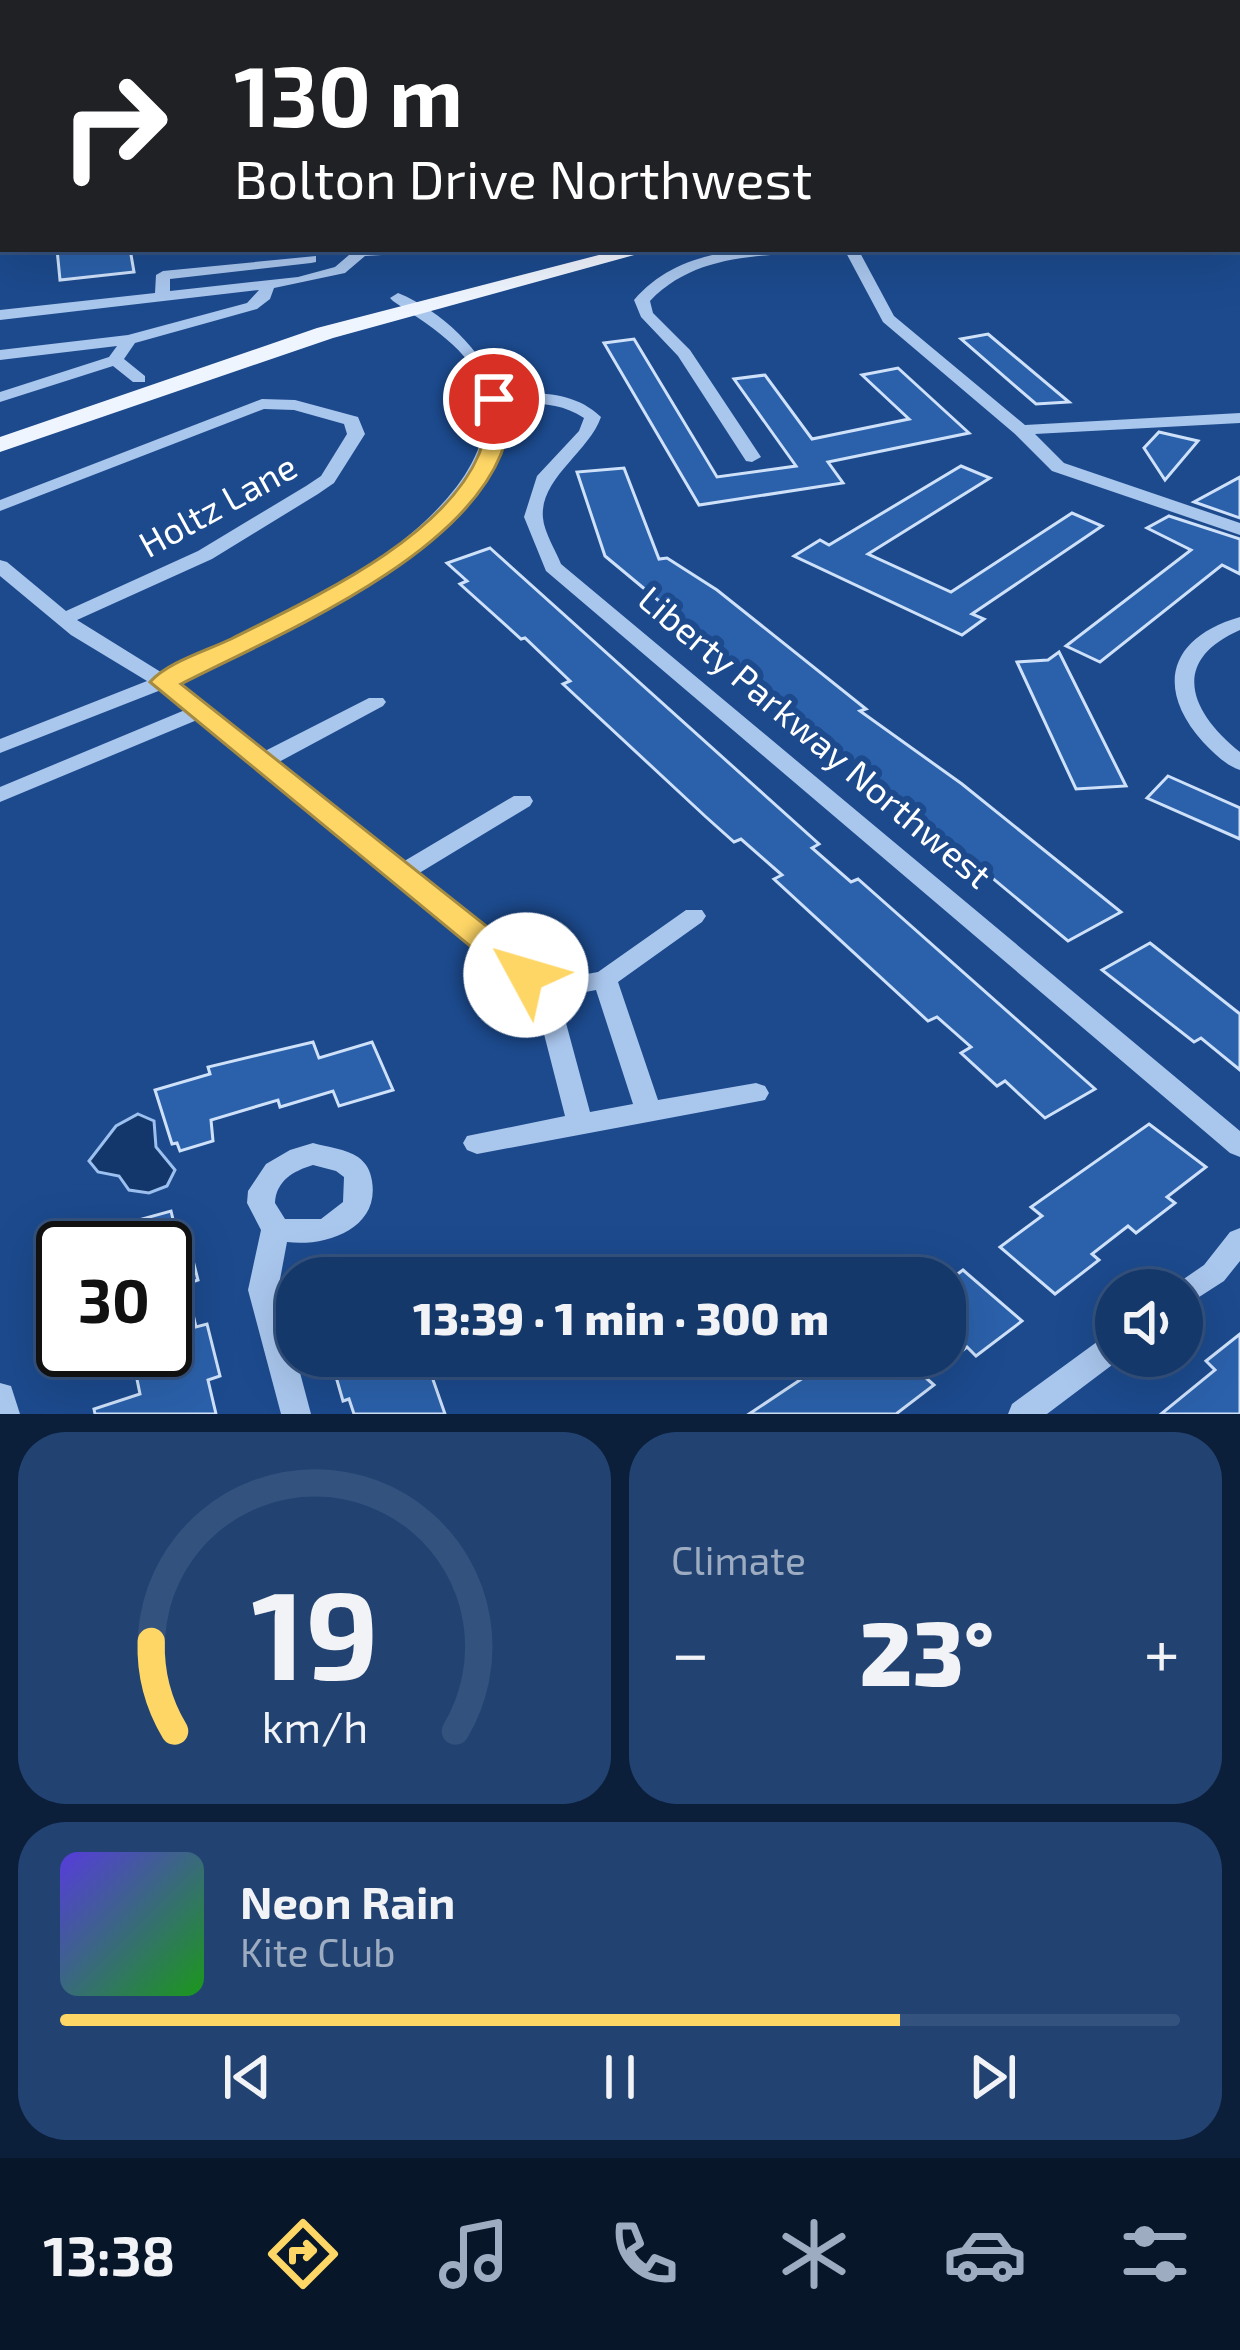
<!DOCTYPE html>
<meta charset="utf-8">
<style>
body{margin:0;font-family:"Exo 2",sans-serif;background:#224372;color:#f1f3f6;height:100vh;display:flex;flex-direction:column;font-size:45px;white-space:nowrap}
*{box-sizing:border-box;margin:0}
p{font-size:39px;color:#9dacc1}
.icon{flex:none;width:66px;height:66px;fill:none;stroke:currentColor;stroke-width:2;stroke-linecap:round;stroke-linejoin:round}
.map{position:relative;height:1414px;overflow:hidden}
.drawer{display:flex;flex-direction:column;gap:18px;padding:18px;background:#0c1f3a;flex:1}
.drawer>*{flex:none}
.guide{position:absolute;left:0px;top:0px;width:1242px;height:252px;box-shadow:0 12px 48px #0002,0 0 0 3px #34527e;background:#202124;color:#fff;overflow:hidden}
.fabs{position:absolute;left:1095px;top:1269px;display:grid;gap:24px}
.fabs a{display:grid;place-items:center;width:108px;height:108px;border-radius:50%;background:#15386a;box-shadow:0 12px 48px #0002,0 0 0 3px #34527e;font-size:60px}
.speed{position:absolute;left:36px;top:1221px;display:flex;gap:24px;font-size:60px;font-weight:700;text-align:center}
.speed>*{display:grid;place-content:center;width:156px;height:156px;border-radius:50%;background:#15386a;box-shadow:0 12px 48px #0002,0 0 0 3px #34527e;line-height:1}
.speed .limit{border:6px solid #111;border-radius:18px;background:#fff;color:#111}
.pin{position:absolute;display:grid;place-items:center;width:102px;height:102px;color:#fff;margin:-51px;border:6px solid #fff;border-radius:50%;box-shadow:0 3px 12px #0007}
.me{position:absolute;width:132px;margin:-66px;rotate:309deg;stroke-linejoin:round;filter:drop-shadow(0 0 9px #0008)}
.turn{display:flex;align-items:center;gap:42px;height:252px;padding:0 36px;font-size:54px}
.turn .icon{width:156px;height:156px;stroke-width:2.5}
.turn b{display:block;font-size:84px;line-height:102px}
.big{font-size:90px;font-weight:800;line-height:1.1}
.drawer .tile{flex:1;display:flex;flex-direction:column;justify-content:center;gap:18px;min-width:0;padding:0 42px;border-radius:48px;background:#224372}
.drawer .dial{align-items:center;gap:0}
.dial svg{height:312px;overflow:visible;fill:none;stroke:#34527e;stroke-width:7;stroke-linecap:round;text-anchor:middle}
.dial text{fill:#f1f3f6;stroke:none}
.song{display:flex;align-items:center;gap:36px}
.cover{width:144px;height:144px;border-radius:18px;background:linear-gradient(135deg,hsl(250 70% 55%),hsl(120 70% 35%))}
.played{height:12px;border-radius:6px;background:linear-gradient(90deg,#fed666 75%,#34527e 75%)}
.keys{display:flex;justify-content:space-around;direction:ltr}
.heat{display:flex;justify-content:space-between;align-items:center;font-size:66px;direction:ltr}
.drawer .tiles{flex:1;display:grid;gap:18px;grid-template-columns:1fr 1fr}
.tile:last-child{grid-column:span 2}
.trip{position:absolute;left:276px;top:1257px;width:690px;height:120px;border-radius:48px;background:#15386a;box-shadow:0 12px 48px #0002,0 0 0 3px #34527e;font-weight:800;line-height:120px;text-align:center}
.tab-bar{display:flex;height:192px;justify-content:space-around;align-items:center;background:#08162a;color:#9dacc1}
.tab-bar .icon{width:84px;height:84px}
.tab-bar .selected{color:#fed666}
.tab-bar b{font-size:54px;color:#f1f3f6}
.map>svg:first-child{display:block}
</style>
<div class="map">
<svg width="1240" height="1414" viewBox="0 0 1240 1414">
<rect width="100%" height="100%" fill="#1c4a8d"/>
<path fill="#13366b" stroke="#9cc0ef" stroke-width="3" d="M138,1114L154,1121L156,1147L175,1170L167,1186L149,1193L129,1190L119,1176L98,1172L89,1161L116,1126Z"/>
<g fill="#2b61ab" stroke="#cee1f9" stroke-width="3">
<path d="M57,249H130L134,272L60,280Z"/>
<path d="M988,334L1069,402L1036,404L961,339Z"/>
<path d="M634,339L717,477L796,466L734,379L765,375L812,439L909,419L862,375L898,368L969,433L828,462L843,483L699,505L604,343Z"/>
<path d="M1159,432L1198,441L1165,480L1144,448Z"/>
<path d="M961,466L990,478L868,554L951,592L1072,513L1102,526L972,614L984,619L962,635L794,556L820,540L829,545Z"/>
<path d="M624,468L659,559L667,558L717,590L866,709L860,711L962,784L1121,912L1068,941L605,556L577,472Z"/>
<path d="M1240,477V518L1194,502Z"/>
<path d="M1169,516L1240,539V574L1222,565L1100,662L1066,646L1191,550L1147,528Z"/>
<path d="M490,548L819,844L812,848L851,882L858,879L1095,1089L1045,1118L1005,1081L997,1086L961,1053L971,1047L937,1017L928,1021L774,879L782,875L741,839L734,842L706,817L563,684L570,681L525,638L521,639L460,584L467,581L447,563Z"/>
<path d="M1059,652L1126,786L1076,789L1017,662L1048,660Z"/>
<path d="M1168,776L1240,808V839L1147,798Z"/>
<path d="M1150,943L1240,1014V1070L1201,1038L1194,1042L1102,970Z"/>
<path d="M313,1042L319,1058L372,1042L393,1090L339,1106L333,1091L280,1107L278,1100L211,1120L213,1141L180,1151L177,1143L172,1144L155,1090L210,1074L208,1067Z"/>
<path d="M1149,1124L1206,1167L1167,1197L1175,1203L1136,1233L1128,1226L1092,1254L1099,1260L1055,1294L1000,1247L1042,1216L1031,1207Z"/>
<path d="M171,1211L177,1236L186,1233L198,1280L186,1284L196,1327L207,1324L220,1376L208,1380L216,1414H95L94,1409L140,1394L131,1350H165V1248H63L62,1241Z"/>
<path d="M963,1270L1022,1321L976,1356L967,1347L926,1378L934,1385L896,1414H749L815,1370L819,1375L845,1356H945V1283Z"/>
<path d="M1240,1334V1414H1161L1215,1370L1206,1361Z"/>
<path d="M330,1356H414L420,1374L430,1371L445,1414H354L349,1399L343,1401Z"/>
</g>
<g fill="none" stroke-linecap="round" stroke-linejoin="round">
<path stroke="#3e659e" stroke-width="12" stroke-dasharray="12 6" stroke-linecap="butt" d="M1203,3L1222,2"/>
<g fill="#a9c6ed" fill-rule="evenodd">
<path d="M134,0L157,3H135Z"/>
<path d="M432,0H446L429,3Z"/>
<path d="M668,0H682L665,3Z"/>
<path d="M923,0H936L920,3Z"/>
<path d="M1056,0H1069L1053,3Z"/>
<path d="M3,58V66L0,67V59Z"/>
<rect x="1239" y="153" width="1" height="9"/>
<rect x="0" y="167" width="3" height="8"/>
<rect x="1239" y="192" width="1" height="9"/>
<rect x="1239" y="222" width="1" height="8"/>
<path d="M356,249H423L416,253L365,256L345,273L274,288L270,299L257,309L135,343L124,359L145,376V382H133L113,366L0,402V392L109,357L117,346L0,360V350L128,335L247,303L259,290L0,320V310L155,293L156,275L163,271L316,256V262L311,263L170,279V291L298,277L335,267Z"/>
<path d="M747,249H811L804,253C748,256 691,258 650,301L653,313L690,350L761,457L752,462L746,461L678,356L641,317L634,300C663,266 703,254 747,249Z"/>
<path d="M844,249H858L894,316L1025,425L1240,413V423L1035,434L1064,463L1240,523V535L1052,471L1015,434L883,322Z"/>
<path d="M398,293C442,311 482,350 500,394C536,392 574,391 601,417C589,452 539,479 543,518C544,532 556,551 561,564L1240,1131V1157L1230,1153L546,571L524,517L537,476L579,431L584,418C558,401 530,403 500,404L498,452L457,512L393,567L312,617L177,683L263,752L369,698H383L386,702L383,706L277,763L401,863L514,796H530L533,801L530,806L416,875L549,981L598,972L686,910H702L706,916L702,922L618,982L658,1100L756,1083L765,1086L769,1093L765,1100L477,1154L467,1150L463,1143L467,1136L565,1116L534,995L197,720L0,802V787L185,710L161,690L0,753V739L147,681L71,635L0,576V560L7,562L66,611L198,551L306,486L321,476L347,434L344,424L294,410L264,409L0,511V500L262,399L295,400L358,417L365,434L334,483L318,494L212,559L77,620L164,674C257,633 513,519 483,391C473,350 425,323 393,301L390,298ZM596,990L633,1104L590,1112L559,997Z"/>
<path d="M1240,617V630C1169,661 1190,712 1240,752V770C1225,765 1214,753 1203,742C1154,687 1170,637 1240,617Z"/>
<path d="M313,1143C327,1147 346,1149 358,1157C367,1164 370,1170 372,1181C380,1229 325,1247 287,1242L278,1290L311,1414H281L248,1290L261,1230L247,1203L248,1191L266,1164L290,1150ZM313,1165L336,1171L344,1177L343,1202L321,1219H285L275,1203C276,1181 293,1171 313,1165Z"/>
<path d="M1240,1228V1261L1224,1281L1182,1308V1290H1170L1172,1287L1204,1265L1230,1232Z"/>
<path d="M1116,1332V1356H1124L1047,1414H1008L1012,1404L1105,1336Z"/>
<path d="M0,1383L11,1386L20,1414H0Z"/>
</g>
<g fill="#eff5ff" fill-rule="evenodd">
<rect x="1239" y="96" width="1" height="10"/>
<path d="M622,249H656L333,338L0,452V437L317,328Z"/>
</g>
</g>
<path fill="#fed666" stroke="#a58b42" stroke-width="3" d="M494,392L505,399C506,417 508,436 501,454C458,560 279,634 181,684L538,967L542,975L538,983H515L150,682C168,662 206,651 231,639C310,599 443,540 479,454C486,436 484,417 483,399Z"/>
<g text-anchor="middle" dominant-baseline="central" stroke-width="12" stroke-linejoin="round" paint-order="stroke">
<g font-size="36" fill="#fff" stroke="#1c4a8d">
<text transform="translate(217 504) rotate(-29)">Holtz Lane</text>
<text transform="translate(816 736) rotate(40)">Liberty Parkway Northwest</text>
</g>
</g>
</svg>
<div class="fabs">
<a><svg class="icon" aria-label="sound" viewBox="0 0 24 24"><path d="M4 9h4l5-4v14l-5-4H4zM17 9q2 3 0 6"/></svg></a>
</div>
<div class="speed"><div class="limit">30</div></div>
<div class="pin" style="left:494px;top:399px;background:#d93025"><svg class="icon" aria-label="arrive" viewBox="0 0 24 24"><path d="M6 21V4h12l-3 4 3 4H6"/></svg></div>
<svg class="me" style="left:526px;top:975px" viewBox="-20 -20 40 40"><circle r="19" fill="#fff"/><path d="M0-13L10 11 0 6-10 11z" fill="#fed666"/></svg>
<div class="trip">13:39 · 1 min · 300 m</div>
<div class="guide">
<div class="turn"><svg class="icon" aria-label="right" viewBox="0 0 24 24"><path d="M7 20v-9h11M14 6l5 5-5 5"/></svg><div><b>130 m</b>Bolton Drive Northwest</div></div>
</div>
</div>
<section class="drawer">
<div class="tiles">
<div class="tile dial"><svg viewBox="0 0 100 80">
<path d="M14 69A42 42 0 1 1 86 69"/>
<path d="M14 69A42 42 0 0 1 8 46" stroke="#fed666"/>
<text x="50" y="56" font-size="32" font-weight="700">19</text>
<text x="50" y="72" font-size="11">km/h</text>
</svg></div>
<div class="tile"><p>Climate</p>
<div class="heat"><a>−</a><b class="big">23°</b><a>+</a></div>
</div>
<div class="tile">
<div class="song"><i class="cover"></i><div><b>Neon Rain</b><p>Kite Club</p></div></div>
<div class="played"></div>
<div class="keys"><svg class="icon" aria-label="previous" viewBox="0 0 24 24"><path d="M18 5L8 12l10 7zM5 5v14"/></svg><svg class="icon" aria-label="pause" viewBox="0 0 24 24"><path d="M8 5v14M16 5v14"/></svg><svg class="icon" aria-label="next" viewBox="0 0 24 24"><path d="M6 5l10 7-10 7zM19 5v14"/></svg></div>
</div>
</div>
</section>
<nav class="tab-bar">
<b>13:38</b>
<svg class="icon selected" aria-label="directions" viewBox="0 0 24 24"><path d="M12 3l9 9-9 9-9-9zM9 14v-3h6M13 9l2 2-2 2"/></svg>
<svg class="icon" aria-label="music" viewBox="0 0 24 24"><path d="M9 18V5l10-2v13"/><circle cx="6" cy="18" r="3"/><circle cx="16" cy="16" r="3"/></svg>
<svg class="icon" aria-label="phone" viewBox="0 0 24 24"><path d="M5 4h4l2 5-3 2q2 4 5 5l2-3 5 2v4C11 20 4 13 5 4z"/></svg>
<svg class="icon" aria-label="climate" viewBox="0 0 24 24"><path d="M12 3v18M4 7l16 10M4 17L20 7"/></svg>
<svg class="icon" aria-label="car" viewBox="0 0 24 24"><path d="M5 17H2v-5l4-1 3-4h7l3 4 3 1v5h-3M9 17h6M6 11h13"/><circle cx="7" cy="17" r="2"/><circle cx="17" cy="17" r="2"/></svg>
<svg class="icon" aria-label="filters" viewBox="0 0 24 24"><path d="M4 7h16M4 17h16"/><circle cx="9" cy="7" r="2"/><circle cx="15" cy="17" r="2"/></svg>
</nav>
